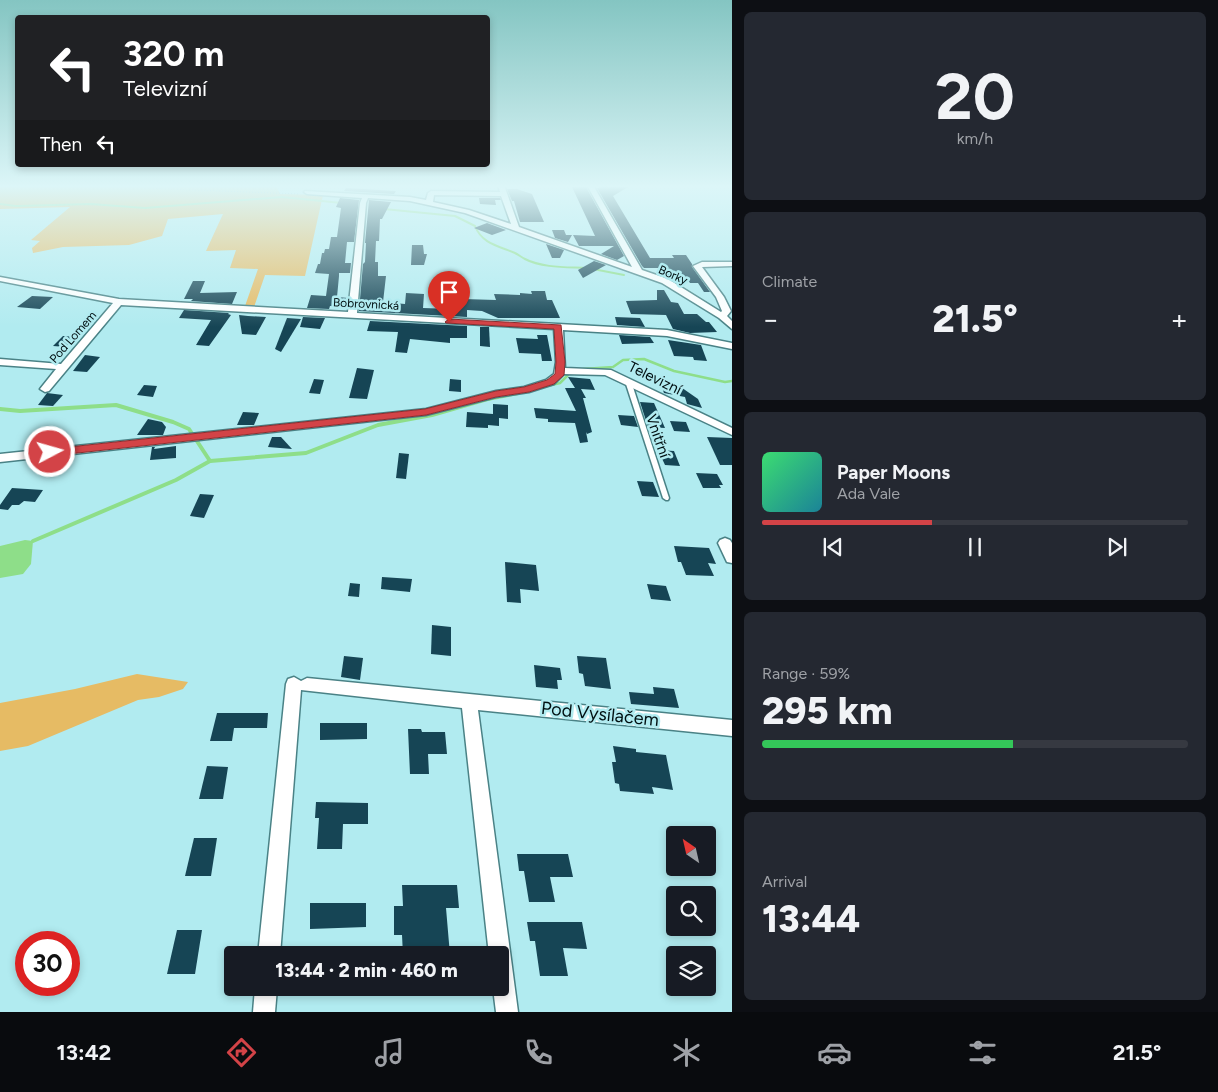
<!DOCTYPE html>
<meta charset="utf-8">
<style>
body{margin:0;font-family:Figtree,sans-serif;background:#242831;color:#f1f3f6;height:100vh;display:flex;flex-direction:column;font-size:19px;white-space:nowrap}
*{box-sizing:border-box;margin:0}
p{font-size:16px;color:#9ea1a6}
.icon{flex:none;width:28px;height:28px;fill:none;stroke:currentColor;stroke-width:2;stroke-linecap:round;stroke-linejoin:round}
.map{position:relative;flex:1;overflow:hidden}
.sheet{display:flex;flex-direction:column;gap:12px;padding:12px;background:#0d0f14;width:486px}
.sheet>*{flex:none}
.banner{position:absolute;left:15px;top:15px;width:475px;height:152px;border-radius:5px;box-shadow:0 2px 8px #0003;background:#202124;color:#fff;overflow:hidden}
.needle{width:32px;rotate:326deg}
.buttons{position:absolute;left:666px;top:826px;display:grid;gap:10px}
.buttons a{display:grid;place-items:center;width:50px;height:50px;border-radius:5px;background:#171b24;box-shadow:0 2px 8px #0003;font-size:25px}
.speed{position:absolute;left:15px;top:931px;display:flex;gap:10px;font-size:25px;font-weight:700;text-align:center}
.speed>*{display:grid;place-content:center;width:65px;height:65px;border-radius:50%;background:#171b24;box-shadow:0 2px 8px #0003;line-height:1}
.speed .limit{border:8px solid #d22;background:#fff;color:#111}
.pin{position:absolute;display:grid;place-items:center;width:42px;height:42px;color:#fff;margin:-51px -21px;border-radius:50% 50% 50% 0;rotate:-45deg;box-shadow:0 0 5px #0007}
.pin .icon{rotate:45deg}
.me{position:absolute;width:55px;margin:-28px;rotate:84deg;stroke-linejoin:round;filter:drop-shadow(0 0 4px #0008)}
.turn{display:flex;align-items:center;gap:18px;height:105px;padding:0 25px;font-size:22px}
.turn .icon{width:65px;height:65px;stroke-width:2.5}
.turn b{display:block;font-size:35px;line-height:42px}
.then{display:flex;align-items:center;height:48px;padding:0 25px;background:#0003;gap:10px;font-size:19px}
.big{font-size:38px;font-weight:800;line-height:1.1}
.sheet .tile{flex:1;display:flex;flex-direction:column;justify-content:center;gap:8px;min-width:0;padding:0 18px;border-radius:8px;background:#242831}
.sheet .dial{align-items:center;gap:0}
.dial b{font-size:65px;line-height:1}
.song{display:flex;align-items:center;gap:15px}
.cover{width:60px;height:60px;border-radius:8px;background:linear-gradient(135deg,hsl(140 70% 55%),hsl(190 70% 35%))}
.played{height:5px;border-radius:2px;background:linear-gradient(90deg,#d34347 40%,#363941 40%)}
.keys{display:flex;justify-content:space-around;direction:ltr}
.heat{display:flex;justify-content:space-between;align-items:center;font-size:28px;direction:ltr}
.charge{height:8px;border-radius:4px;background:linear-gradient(90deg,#34c759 59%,#363941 0)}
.trip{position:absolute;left:224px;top:946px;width:285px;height:50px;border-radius:5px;background:#171b24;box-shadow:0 2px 8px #0003;font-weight:800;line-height:50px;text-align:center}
.menu{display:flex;height:80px;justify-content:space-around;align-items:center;background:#090b0e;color:#9ea1a6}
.menu .icon{width:35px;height:35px}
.menu .active{color:#d34347}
.menu b{font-size:22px;color:#f1f3f6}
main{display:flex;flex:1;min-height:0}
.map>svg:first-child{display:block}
</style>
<main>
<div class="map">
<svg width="732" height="1012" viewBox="0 0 732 1012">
<rect width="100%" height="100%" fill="#b1ebf0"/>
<g fill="#e6bb64">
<path d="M0,185H276L280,194L323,195L305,276L265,275L254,307L245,306L258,269L230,268L236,250L206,251L223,214L168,219L162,236L129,245L63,247L33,253L32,248L40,241L31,240L70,207L0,209Z"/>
<path d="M137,674L188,682L183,689L159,697L138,700L28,746L0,751V703L75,689Z"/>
</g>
<path fill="#8ede89" d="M25,540L33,541L31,564L23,574L0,578V546Z"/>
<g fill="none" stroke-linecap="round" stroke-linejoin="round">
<g stroke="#8ede89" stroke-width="2">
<path d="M0,204L16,206L91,204L145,208L282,197L342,203"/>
<path d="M384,209L455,216L475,226C482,244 499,246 515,253C519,255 521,257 525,259C542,268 567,267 586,268"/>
<path d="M593,269L624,275"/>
</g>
<g stroke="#8ede89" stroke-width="2.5">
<path d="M676,284L722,313"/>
<path d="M583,369L613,367L623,360L644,359L674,371L725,382L732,381"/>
<path d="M543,387L560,383L568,375"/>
<path d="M486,400L517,394"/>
</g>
<g stroke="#8ede89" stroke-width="4">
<path d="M0,409L20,411L116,405L173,422L189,429L210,461L306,453L378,425L432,415L491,398"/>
<path d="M33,541L176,480L210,461"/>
</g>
</g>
<g fill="#164555">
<path d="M599,186L628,187L613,196L650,258H674L672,255H686L692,264V267L710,292H704L698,283H690L688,280L674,281L668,277L662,268H644L642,266L597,188H600Z"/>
<path d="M572,187H586L624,256L617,260L601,254L614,246H579L573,235L595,236Z"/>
<path d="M346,188L364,189L396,191L394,194L344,191Z"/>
<path d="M507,189H517L532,194L544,222H520L514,201H512Z"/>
<path d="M340,198L359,200L354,242H347L345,263H351L350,273H339V276L337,297L348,298L347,307L330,306L329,309L307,308L311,295L326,296L329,274L315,273L318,264H320L322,253H324L325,249H329L331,237H337L341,208L336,207Z"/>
<path d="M479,198H500L501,200H495L496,205L480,204Z"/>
<path d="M369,200L391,202L382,219H380L379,241H376L375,262H378V276H386L383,302L405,304L406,293L424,294L423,308L452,309L449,282H460L463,299L496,300L494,294L520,295V293L532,294L531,291H545L547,300H552L560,318H498L482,311L467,310V317L359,311L363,264L365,262L366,243H365Z"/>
<path d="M487,223L506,230L492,235L474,228Z"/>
<path d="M552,230H564L566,235H572L568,242L555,238Z"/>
<path d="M546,244L564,250L560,258H552Z"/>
<path d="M412,245H423L424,254H427L424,265H411Z"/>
<path d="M594,261L606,265L583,278L578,270Z"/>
<path d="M193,281H205L200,293L237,292L232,304L191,301L193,299H184Z"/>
<path d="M657,290H664L671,302L678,303L684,314H697L706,322H709L717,332L690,333L673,329L666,315L631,314L626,301L657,300Z"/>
<path d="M32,296L53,297L40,309L17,307Z"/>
<path d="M184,310L229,313L228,314L231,315L209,346L196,345L211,320L179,318Z"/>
<path d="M239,315L248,316L266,317L256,335L242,334Z"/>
<path d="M303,317L325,318L320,329L300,327Z"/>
<path d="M615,317L640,318L645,327L617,325Z"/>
<path d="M287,318L301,319L281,352L275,349Z"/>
<path d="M370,321L467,326V338H450V343L410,339L407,353L395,352L398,332L367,331Z"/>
<path d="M480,327H489L490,347L480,346Z"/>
<path d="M537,335H547L552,361H542L541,354L519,353L516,338L538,339Z"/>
<path d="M619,335L650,337L654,343L622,344Z"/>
<path d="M63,336L76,337L66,347L53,346Z"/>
<path d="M668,340L701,345L707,361L694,360L693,357L674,356Z"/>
<path d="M85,355L100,357L87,372L73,371Z"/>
<path d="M357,368L374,370L367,399L349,398Z"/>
<path d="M568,377L590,379L595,390L581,389L586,398H583L592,432L587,434L586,432L588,442L580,443L575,423L548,422V419L536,418L534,408L576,411L565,388H575Z"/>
<path d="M314,379L324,380L320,394L309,393Z"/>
<path d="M450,379L461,380V392L449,391Z"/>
<path d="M660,382L675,383L698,399L702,408L687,404L685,397L664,393Z"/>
<path d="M144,385L157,386L153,397L137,395Z"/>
<path d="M47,393L63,395L53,406L38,405Z"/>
<path d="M640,402L654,403L665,428L648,427Z"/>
<path d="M493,404L508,405V419L499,418V426L488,425V428L466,427L467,412L493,414Z"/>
<path d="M243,412L259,413L254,425H237Z"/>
<path d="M618,415L634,416L638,427L621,425Z"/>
<path d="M148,419L162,422L166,427L163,435H137Z"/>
<path d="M670,421L686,422L690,432L674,431Z"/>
<path d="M272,437H281L292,449L268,447Z"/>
<path d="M707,437L732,438V465H720Z"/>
<path d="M176,446V458L150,460L152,447H155L154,449Z"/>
<path d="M658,450L674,451L680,466L665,465Z"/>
<path d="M399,453L409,454L406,479L396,478Z"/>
<path d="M696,473L717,474L723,485H719L721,488H703Z"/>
<path d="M637,481L653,482L659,497L642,496Z"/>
<path d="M12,488L43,490L35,502L24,501L19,505H12L8,510L0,509V505Z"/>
<path d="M200,494L214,495L204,518L190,516Z"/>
<path d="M674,546L709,548L716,564L708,563L714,576L686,575L681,562H678Z"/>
<path d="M505,562L536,565L539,591L520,589L521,603L507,602Z"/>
<path d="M382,577L412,579L410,592L381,589Z"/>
<path d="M350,583L360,584L359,597L348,596Z"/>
<path d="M647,584L666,586L671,601L651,599Z"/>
<path d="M432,625L451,627V656L431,654Z"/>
<path d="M344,656L363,658L360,680L341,677Z"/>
<path d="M577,656L606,658L611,689L585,686L583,674L579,673Z"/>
<path d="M534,665L560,668L562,680H557L558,689L536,687Z"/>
<path d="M653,687L674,689L679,708L631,704L629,692L654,694Z"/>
<path d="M217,713H268L267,728H234L232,741H210Z"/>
<path d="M320,723H367V739L320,740Z"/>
<path d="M408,729H421L422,732H445L447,754H428L429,774H410Z"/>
<path d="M613,746L636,749V752L666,755L673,790L652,787L654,794L620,791L619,784L615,783L612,762H616Z"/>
<path d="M207,766L228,767L223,799H199Z"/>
<path d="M316,802L368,803V824H343L342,849H317L319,818H315Z"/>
<path d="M194,838H217L211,876H185Z"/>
<path d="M517,854H568L573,877H550L555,902H529L524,871H519Z"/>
<path d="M402,885H457L459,908H446L450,955H403L402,935H394V906H403Z"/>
<path d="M310,903H366V927L310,929Z"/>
<path d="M527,922H582L587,949L563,948L568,976H540L535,941H530Z"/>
<path d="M177,930H202L195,974H167Z"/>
</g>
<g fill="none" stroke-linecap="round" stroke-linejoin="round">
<defs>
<path id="service" d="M628,379L631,381L669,498L668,500H666L663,498L625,381Z"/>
<g id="minor">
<path d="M498,185H504L519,227L632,267L587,185H593L642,270L668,279L721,312L722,311L716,297L693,266L702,262H732V266L702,267L724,297L731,311L727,316L732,321V329L719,318L662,283L465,213L410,201L368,198L366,203L357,313L667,330L732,343V349L667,336L563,330L565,368L611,370L732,428V435L605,375L564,374L554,384L529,392L496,397L426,415L0,462V454L426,409L496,391L524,387L546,380L554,374L556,362L554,329L121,305L49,391L45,392L40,389L56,369L0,365V359L61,364L113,303L0,281V277L119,299L348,312L360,203L362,198L307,194L304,192L305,191L410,197L426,200L428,193L431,191L500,192ZM434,195L501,196L511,224L469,210L433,202Z"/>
<path d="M725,538L730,540L732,543V563L727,562L718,543L720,540Z"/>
<path d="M294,677L301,681L307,678L732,720V736L478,710L518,1012H496L493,988H500V955H489L462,708L301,690L280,955H258L286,684L288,679Z"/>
<path d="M255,988H277L275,1012H253Z"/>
</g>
</defs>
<use href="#service" stroke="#4a8286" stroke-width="3"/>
<use href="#minor" stroke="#4a8286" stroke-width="3"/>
<path stroke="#77a3a7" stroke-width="1" stroke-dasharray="1 2" stroke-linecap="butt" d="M139,185L144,188L299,194"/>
<use href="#service" fill="#fff" fill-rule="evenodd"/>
<use href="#minor" fill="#fff" fill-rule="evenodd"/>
</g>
<linearGradient id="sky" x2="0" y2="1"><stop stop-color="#84c5c2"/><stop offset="0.57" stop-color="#dcf6f8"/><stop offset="1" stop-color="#dcf6f8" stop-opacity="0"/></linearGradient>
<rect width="732" height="327" fill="url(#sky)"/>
<path fill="#d34347" stroke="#892c2e" d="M449,319L561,325L565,362L564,375L554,384L529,392L496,397L426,415L50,456L45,452L50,449L425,409L496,391L524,387L547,380L555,374L556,362L554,329L446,323L445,322Z"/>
<g text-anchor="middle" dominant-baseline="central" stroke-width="5" stroke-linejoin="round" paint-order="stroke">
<g font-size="12" fill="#000f11" stroke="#b1ebf0">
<text transform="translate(673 275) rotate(24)">Borky</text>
<text transform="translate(366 304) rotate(3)">Bobrovnická</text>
<text transform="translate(73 337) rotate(-49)">Pod Lomem</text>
</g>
<g font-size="15" fill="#000f11" stroke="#b1ebf0">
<text transform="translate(655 378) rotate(26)">Televizní</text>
<text transform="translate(658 436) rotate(71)">Vnitřní</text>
</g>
<g font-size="18" fill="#000f11" stroke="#b1ebf0">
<text transform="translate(600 714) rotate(6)">Pod Vysílačem</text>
</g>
</g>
</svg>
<div class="buttons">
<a><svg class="needle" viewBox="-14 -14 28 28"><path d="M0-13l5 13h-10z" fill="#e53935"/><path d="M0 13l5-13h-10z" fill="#9ea1a6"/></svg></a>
<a><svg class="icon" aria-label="search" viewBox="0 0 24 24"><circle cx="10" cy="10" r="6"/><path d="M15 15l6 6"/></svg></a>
<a><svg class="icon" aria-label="layers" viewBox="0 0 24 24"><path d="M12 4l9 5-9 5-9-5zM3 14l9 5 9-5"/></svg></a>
</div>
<div class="speed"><div class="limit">30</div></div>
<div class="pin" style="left:449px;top:322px;background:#d93025"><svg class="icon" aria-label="arrive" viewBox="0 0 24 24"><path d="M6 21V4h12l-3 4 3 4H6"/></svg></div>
<svg class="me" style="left:50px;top:452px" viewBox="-20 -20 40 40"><circle r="17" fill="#d34347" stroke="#fff" stroke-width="3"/><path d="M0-11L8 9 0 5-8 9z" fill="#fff"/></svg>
<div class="trip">13:44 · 2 min · 460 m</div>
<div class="banner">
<div class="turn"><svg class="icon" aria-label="left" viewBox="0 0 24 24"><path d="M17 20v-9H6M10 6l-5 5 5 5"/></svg><div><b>320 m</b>Televizní</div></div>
<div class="then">Then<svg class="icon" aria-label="left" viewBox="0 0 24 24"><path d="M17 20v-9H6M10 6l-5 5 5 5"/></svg></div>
</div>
</div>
<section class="sheet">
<div class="tile dial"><b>20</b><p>km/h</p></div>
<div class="tile"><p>Climate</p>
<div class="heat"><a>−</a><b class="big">21.5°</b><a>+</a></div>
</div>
<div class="tile">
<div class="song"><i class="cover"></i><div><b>Paper Moons</b><p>Ada Vale</p></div></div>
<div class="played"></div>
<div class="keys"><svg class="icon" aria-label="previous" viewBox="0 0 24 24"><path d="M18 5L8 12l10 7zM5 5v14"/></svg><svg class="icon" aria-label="pause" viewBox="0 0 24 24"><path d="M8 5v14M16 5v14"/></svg><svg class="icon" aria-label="next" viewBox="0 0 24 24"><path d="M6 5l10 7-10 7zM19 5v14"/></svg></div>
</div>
<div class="tile"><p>Range · 59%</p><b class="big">295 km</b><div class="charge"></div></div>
<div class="tile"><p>Arrival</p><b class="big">13:44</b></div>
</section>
</main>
<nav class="menu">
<b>13:42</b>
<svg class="icon active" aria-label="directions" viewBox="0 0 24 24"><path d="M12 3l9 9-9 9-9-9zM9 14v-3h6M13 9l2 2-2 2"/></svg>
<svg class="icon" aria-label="music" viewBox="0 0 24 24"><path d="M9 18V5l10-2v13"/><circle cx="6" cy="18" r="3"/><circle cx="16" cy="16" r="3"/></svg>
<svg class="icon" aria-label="phone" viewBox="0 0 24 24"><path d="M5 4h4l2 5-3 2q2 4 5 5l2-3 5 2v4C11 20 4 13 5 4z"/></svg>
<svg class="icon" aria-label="climate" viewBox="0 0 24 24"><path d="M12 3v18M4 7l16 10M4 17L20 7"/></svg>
<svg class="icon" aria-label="car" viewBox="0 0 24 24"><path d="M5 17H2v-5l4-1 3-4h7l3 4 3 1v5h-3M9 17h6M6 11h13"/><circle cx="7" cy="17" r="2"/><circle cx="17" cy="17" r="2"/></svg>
<svg class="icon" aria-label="filters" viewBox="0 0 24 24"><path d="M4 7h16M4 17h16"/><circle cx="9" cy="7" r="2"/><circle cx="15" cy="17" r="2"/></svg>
<b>21.5°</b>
</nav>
